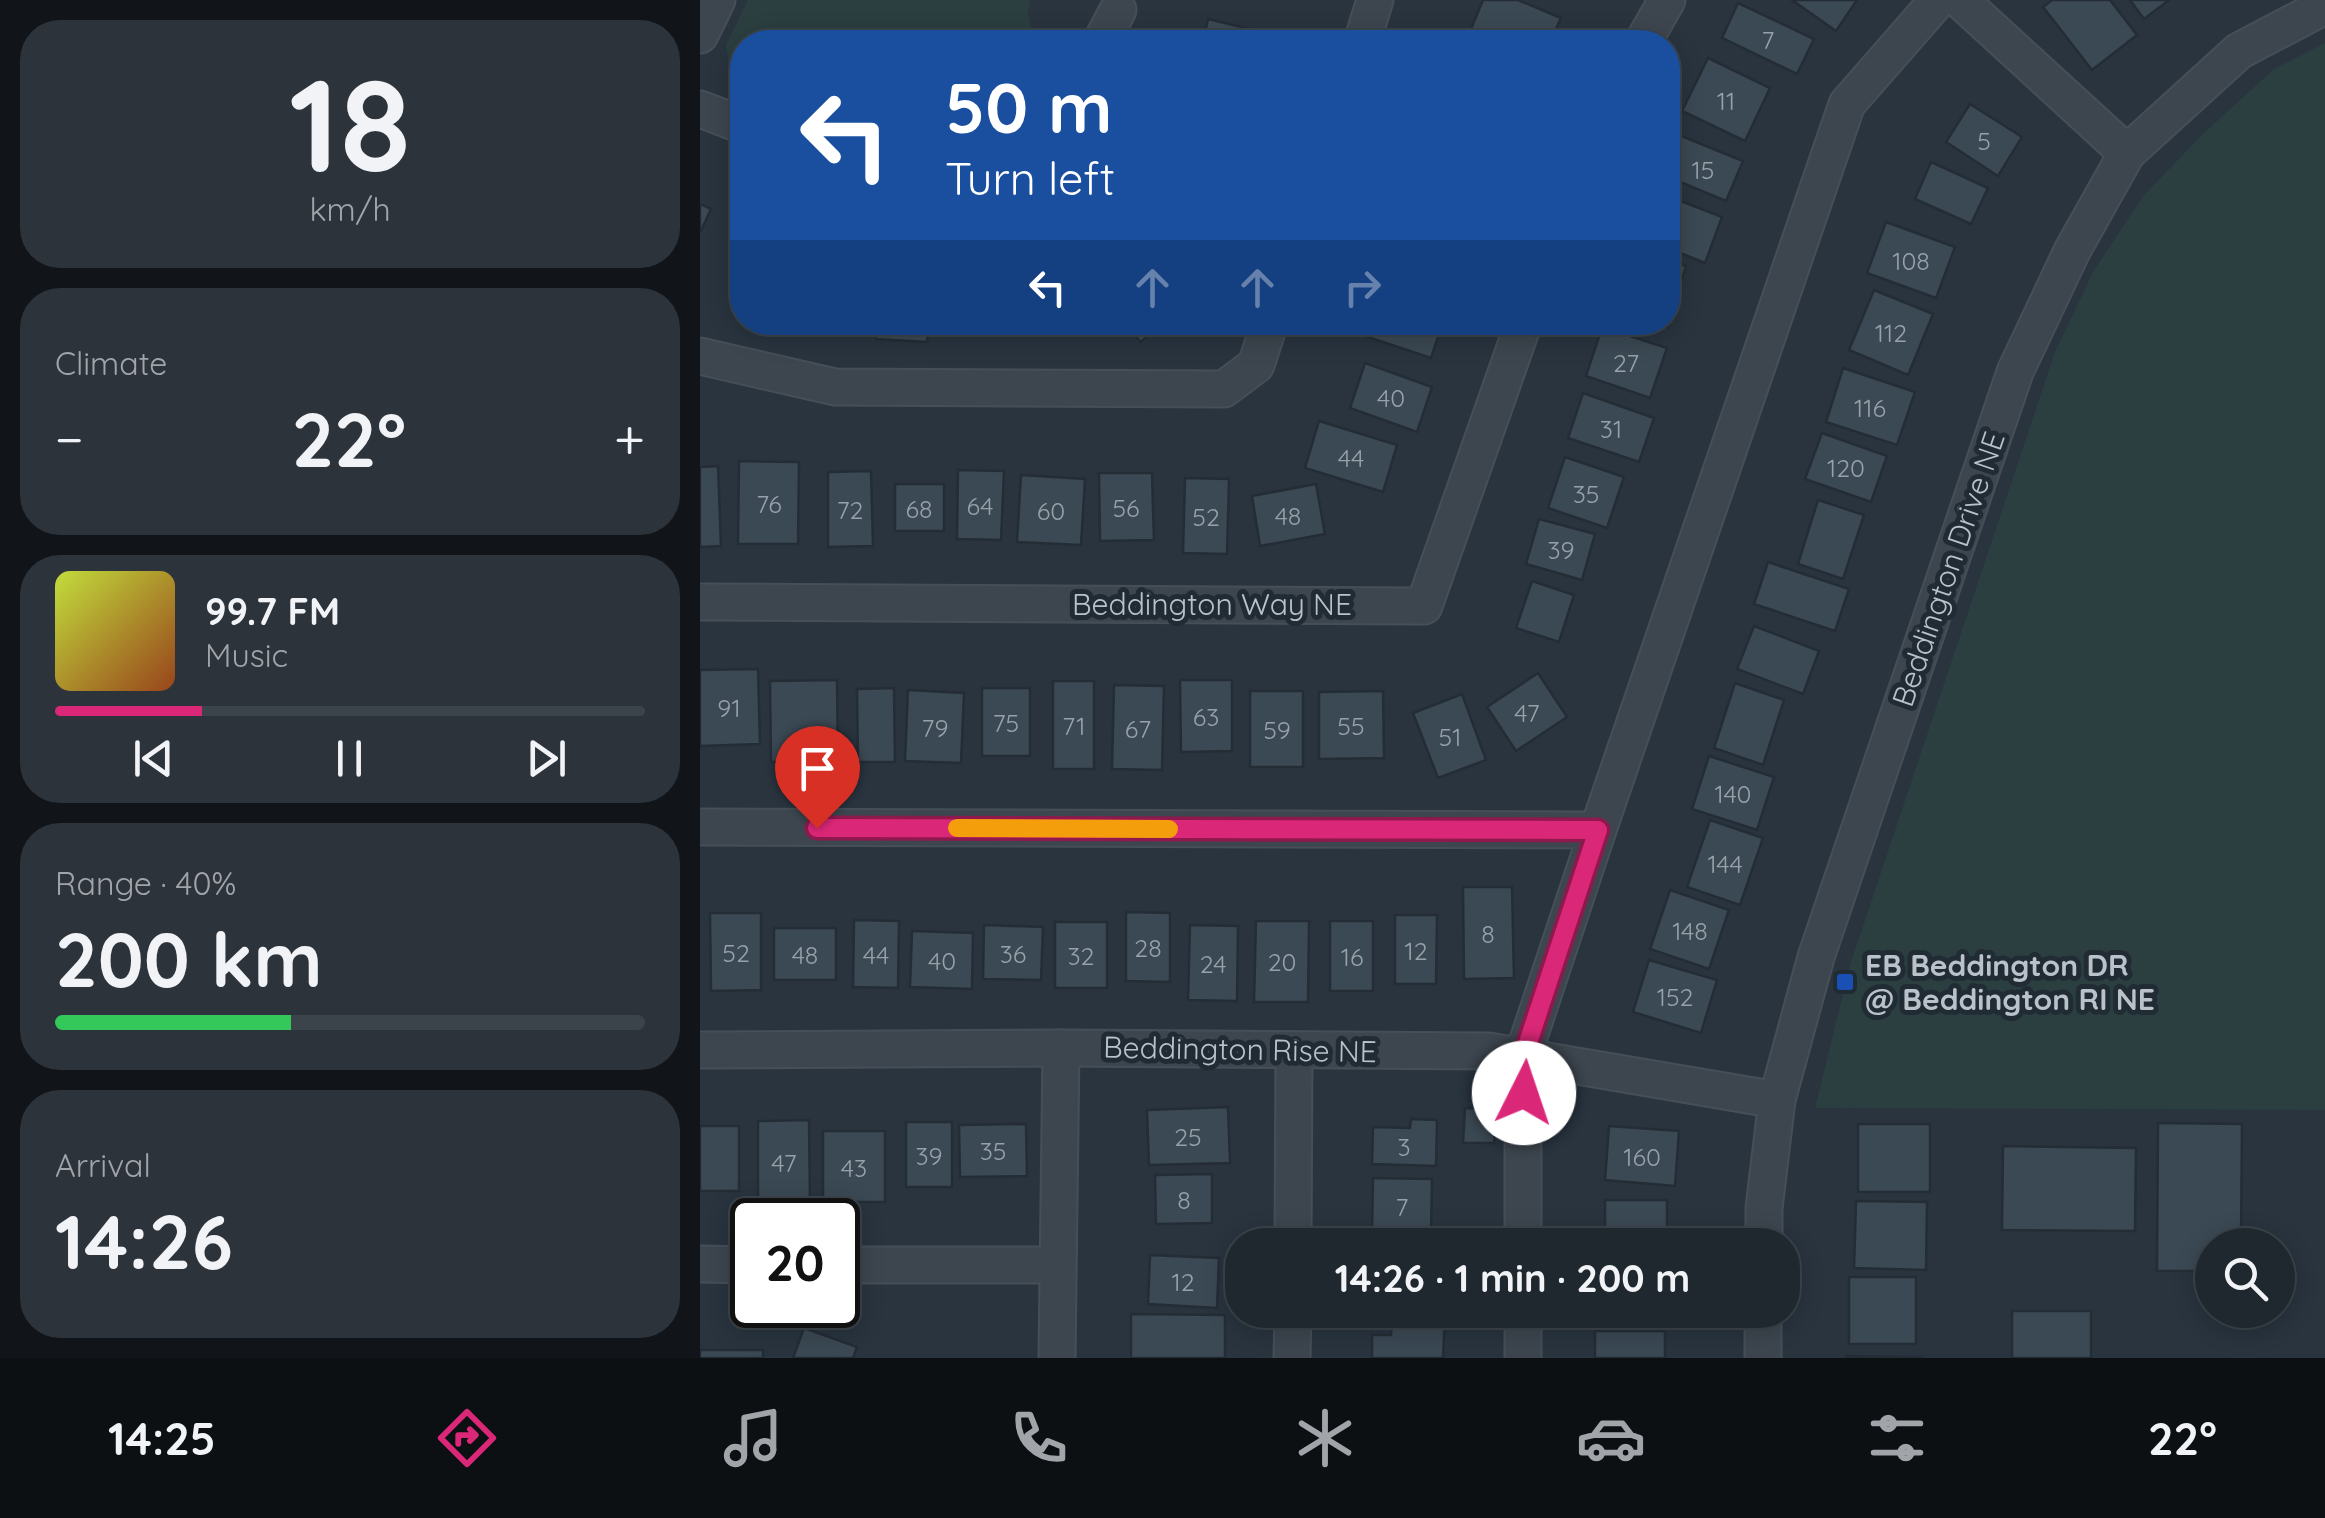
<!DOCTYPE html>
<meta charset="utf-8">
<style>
body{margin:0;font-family:Quicksand,sans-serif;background:#2c333b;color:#f1f3f6;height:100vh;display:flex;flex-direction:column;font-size:38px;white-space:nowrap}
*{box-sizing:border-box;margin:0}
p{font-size:32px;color:#a1a5aa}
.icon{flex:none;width:55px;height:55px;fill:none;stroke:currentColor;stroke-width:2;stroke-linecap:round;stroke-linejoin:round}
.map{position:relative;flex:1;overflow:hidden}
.side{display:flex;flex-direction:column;gap:20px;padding:20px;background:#11151a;width:700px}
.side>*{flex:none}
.banner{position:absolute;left:30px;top:30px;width:950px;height:305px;border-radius:40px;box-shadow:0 5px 25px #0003,0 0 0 2px #3c444b;background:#1a4fa0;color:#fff;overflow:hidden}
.controls{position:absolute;left:1495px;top:1228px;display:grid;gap:20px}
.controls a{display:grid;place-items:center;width:100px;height:100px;border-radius:50%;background:#1f272f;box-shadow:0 5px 25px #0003,0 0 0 2px #3c444b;font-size:50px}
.speed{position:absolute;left:30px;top:1198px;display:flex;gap:20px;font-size:50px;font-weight:700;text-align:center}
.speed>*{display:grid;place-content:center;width:130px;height:130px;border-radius:50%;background:#1f272f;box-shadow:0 5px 25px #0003,0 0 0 2px #3c444b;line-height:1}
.speed .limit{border:5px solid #111;border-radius:15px;background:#fff;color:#111}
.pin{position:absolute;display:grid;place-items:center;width:85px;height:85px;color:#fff;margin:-102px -42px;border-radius:50% 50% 50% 0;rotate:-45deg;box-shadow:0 0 10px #0007}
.pin .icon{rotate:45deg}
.me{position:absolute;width:110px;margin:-55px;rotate:4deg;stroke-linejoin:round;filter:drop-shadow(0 0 8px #0008)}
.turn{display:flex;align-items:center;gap:35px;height:210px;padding:0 50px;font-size:45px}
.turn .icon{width:130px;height:130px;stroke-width:2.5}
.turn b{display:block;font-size:70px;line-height:85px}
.lanes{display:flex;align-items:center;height:95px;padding:0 50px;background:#0003;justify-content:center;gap:50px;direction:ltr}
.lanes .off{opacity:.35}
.big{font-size:75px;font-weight:700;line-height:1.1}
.side .tile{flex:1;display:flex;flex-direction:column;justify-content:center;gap:15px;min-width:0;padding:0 35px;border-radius:40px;background:#2c333b}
.side .dial{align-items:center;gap:0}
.dial b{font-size:130px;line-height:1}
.song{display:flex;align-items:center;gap:30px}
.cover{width:120px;height:120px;border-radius:15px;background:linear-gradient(135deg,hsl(70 70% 55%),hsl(20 70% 35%))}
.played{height:10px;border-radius:5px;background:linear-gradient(90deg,#db2777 25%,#3c444b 25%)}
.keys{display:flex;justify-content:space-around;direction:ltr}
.heat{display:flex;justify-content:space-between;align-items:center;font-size:55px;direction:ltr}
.charge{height:15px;border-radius:8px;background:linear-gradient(90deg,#34c759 40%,#3c444b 0)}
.trip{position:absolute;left:525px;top:1228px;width:575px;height:100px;border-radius:40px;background:#1f272f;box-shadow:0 5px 25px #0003,0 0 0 2px #3c444b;font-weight:700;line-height:100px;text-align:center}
.tabs{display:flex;height:160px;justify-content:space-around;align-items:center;background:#0c1013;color:#a1a5aa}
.tabs .icon{width:70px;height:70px}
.tabs .active{color:#db2777}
.tabs b{font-size:45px;color:#f1f3f6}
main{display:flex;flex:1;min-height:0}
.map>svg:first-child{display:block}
</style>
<main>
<section class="side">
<div class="tile dial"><b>18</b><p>km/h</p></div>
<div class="tile"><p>Climate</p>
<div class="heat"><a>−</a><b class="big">22°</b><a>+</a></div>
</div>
<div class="tile">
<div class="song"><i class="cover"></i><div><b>99.7 FM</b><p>Music</p></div></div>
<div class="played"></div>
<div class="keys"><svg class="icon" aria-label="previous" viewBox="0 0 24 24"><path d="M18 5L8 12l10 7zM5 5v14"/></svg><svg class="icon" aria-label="pause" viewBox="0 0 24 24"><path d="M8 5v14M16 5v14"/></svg><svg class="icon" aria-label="next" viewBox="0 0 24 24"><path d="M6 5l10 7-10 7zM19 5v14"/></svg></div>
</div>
<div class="tile"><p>Range · 40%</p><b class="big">200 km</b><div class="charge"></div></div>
<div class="tile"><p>Arrival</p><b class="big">14:26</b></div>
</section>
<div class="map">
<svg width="1625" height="1358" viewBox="0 0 1625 1358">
<rect width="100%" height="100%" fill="#29343f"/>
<g fill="#2b3f40">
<path d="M48,0H330L328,14L334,42H42V88L31,78L26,45Z"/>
<path d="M1625,43V1110L1115,1108L1151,962L1355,352L1393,272L1444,195L1505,132L1574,69Z"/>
</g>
<g fill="#3b4954" stroke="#242d36" stroke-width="2.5">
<path d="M783,0H818L861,18L850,42H803L771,29Z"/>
<path d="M1092,0H1157L1136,31Z"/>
<path d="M1352,0H1410L1437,35L1392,70L1343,7Z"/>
<path d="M1430,0H1469L1444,19Z"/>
<path d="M1038,3L1114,39L1097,74L1022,38Z"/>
<path d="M508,19L575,35L574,42H503Z"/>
<path d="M1008,58L1070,88L1045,141L982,111Z"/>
<path d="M1270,104L1322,137L1298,176L1246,142Z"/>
<path d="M974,133L1043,161L1026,201L968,177V149Z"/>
<path d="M1231,162L1288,188L1271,224L1215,199Z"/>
<path d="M968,196L1022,217L1005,263L968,248Z"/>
<path d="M0,204L11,209L0,233Z"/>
<path d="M1186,222L1255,247L1236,298L1167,273Z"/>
<path d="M968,260L986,266L967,327L952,322H968Z"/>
<path d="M42,269V305L37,304Z"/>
<path d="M1174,290L1233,314L1208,375L1149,350Z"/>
<path d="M177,322H228L227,342L176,339Z"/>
<path d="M246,322H293L292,330L246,328Z"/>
<path d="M314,322H375V332L315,334Z"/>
<path d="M427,322H468L440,342Z"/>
<path d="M667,322H743L731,358L662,335Z"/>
<path d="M902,327L967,348L950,398L886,376Z"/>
<path d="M665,363L732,387L717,432L650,408Z"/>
<path d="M1143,368L1215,392L1197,445L1126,422Z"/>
<path d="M883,393L954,418L939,462L868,438Z"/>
<path d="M619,421L697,445L683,492L605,468Z"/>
<path d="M1122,433L1187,456L1171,502L1105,479Z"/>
<path d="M865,457L924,477L907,528L848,508Z"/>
<path d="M39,461L99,462L98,544H38Z"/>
<path d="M18,466L21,546L0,547V467Z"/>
<path d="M258,470L304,471L301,540L257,539Z"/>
<path d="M171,471L173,546L128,547V472Z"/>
<path d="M399,473H452L454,540L400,541Z"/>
<path d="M321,475L385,479L381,545L317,542Z"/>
<path d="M485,478L529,479L527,554L483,553Z"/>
<rect x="195" y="484" width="49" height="47"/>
<path d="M616,484L625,534L560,546L552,496Z"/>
<path d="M1118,500L1164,515L1143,579L1098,564Z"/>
<path d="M839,519L895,534L882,580L826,564Z"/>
<path d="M1068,562L1149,589L1135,631L1054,604Z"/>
<path d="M832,581L874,595L859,642L816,628Z"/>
<path d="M1054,626L1119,651L1103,694L1037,669Z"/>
<path d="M58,669L60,744L0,746V670Z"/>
<path d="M838,673L867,717L816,751L787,707Z"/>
<path d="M137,680L138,761L71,762L70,681Z"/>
<path d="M480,680H532V751L481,752Z"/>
<rect x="353" y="681" width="41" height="88"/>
<path d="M1035,683L1084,700L1063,765L1014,748Z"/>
<path d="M414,685L464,686L462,770L412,769Z"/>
<path d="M194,688L195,762H158L157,689Z"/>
<rect x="282" y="688" width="48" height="68"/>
<path d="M208,690L264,693L261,763L205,761Z"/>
<rect x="550" y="691" width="53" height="76"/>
<path d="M683,691L684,758L619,759V692Z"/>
<path d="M762,694L786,760L738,778L713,713Z"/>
<path d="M1009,756L1074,777L1057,830L992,809Z"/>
<path d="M1010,820L1063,838L1040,905L987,887Z"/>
<path d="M763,887H812L814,978L764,979Z"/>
<path d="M970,890L1029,910L1009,969L950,949Z"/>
<path d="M426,912L470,913V982L426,981Z"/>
<path d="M10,913H61V990L11,991Z"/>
<path d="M695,915H737L736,984H695Z"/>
<path d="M154,920L199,921L198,988L153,987Z"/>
<path d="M556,921H609L608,1002H554Z"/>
<rect x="630" y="921" width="43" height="70"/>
<rect x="355" y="922" width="52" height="66"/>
<path d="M284,925L343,927L341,980L283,979Z"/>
<path d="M490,925L538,926L537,1001L488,1000Z"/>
<rect x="74" y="928" width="62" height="52"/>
<path d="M212,931L273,933L272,989L210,987Z"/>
<path d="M949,960L1017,980L1001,1033L933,1012Z"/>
<path d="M528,1107L530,1163L449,1165L447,1110Z"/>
<path d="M765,1108L797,1109L794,1143H763Z"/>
<path d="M711,1119L737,1120L736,1166L672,1164L673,1127L710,1128Z"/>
<path d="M109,1120L110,1204H58V1121Z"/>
<rect x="206" y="1122" width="46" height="65"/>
<path d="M1458,1123L1542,1124L1541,1245H1512V1271H1457Z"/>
<path d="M326,1124L327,1176L260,1177L259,1125Z"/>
<rect x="1158" y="1124" width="72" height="68"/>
<rect x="0" y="1126" width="39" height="65"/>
<path d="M909,1126L979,1131L975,1186L905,1180Z"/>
<rect x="123" y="1131" width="62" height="71"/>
<path d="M1303,1146L1436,1148L1435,1231L1302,1230Z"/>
<path d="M512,1174V1223L456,1224L455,1175Z"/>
<path d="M673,1178L732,1179L731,1234L672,1232Z"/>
<rect x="905" y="1200" width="62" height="39"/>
<path d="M1156,1201L1227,1202L1226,1270L1154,1268Z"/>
<path d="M450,1255L519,1258L517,1308L448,1304Z"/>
<rect x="1149" y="1277" width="67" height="67"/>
<rect x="1312" y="1311" width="79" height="47"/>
<path d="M692,1313L745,1314L743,1358H672V1335H691Z"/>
<path d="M431,1314L525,1315V1358H431Z"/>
<path d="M104,1328L157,1347L153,1358H93Z"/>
<rect x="895" y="1331" width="70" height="27"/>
<rect x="0" y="1350" width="63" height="8"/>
<path d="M1146,1356L1222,1357V1358H1146Z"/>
</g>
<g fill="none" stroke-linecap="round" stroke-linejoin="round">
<defs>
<g id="minor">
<path d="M1260,0L1427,153"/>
<path d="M0,35L17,0"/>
<path d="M401,42L418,10"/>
<path d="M662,42L675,0"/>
<path d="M943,42L967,0"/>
<path d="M0,109L42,125"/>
<path d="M0,356L135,387L524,389L556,365L570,322"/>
<path d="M0,602L724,606L824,322"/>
<path d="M0,827L898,830"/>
<path d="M0,1050L361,1048L789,1051L1077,1100"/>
<path d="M593,1245L594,1051"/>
<path d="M823,1245V1055L898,830L1147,104L1238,0"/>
<path d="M1064,1245V1208L1077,1100L1116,957L1315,372L1372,251L1427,153L1539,51L1625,6"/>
<path d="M0,1264L52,1265"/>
<path d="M138,1265H357"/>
<path d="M357,1358L361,1048"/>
<path d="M592,1358L593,1310"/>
<path d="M823,1358V1310"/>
<path d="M1063,1358V1310"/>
</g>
</defs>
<use href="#minor" stroke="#464f58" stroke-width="39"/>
<use href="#minor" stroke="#3d464f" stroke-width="35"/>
</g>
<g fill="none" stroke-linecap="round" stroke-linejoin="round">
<defs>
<path id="route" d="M117,828L898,830L824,1055V1093"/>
</defs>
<use href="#route" stroke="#8e194d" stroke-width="25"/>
<use href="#route" stroke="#db2777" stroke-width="18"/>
<path stroke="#f59e0b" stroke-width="18" d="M257,828L469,829"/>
</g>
<rect fill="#1a4fb4" stroke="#212b34" stroke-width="4" x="1135" y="972" width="20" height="20" rx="5"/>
<g text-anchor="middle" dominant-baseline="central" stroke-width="10" stroke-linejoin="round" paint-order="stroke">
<g font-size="25" fill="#98a1aa">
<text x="1068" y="39">7</text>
<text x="1026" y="100">11</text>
<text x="1284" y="140">5</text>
<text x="1003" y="169">15</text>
<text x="1211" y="260">108</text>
<text x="1191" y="332">112</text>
<text x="926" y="362">27</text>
<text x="691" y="397">40</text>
<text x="1170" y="407">116</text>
<text x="911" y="428">31</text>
<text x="651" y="457">44</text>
<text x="1146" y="467">120</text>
<text x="886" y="493">35</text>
<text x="69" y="503">76</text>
<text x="280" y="505">64</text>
<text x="426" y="507">56</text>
<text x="219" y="508">68</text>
<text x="150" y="509">72</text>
<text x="351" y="510">60</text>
<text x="588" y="515">48</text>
<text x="506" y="516">52</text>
<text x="861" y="549">39</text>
<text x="29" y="707">91</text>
<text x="827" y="712">47</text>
<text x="506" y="716">63</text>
<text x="306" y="722">75</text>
<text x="374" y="725">71</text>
<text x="651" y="725">55</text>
<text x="235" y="727">79</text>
<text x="438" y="728">67</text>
<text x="577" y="729">59</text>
<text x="750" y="736">51</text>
<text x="1033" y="793">140</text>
<text x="1025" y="863">144</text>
<text x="990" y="930">148</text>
<text x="788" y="933">8</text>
<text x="448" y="947">28</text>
<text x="716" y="950">12</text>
<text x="36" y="952">52</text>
<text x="313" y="953">36</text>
<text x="105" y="954">48</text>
<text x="176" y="954">44</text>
<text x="381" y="955">32</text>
<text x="652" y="956">16</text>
<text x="242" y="960">40</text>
<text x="582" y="961">20</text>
<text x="513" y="963">24</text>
<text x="975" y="996">152</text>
<text x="488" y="1136">25</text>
<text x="704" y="1146">3</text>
<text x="293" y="1150">35</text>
<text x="229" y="1155">39</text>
<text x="942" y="1156">160</text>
<text x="84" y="1162">47</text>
<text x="154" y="1167">43</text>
<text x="484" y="1199">8</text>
<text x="702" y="1206">7</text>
<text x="483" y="1281">12</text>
</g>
<g font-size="30" fill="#b9c1c9" stroke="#212b34">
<text transform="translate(1248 569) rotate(-71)">Beddington Drive NE</text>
<text x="512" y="604">Beddington Way NE</text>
<text transform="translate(540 1049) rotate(1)">Beddington Rise NE</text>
</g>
<g font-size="30" font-weight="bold" fill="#b9c1c9" stroke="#212b34" text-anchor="start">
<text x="1165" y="965">EB Beddington DR<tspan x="1165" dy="34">@ Beddington RI NE</tspan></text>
</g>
</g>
</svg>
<div class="controls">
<a><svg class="icon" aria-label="search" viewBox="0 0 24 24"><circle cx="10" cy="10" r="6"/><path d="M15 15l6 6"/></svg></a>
</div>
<div class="speed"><div class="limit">20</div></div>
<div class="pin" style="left:117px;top:828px;background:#d93025"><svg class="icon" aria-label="arrive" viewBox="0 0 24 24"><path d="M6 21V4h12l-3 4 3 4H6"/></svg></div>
<svg class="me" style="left:824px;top:1093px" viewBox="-20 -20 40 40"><circle r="19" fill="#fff"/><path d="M0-13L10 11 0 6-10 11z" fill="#db2777"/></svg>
<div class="trip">14:26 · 1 min · 200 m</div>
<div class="banner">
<div class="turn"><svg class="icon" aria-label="left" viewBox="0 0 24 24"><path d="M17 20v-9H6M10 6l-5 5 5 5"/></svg><div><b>50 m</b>Turn left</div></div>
<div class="lanes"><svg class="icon" aria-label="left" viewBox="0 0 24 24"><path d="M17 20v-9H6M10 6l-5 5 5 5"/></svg><svg class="icon off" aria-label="ahead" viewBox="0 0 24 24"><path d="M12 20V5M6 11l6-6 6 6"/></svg><svg class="icon off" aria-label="ahead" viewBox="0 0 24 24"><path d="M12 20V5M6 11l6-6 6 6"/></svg><svg class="icon off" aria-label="right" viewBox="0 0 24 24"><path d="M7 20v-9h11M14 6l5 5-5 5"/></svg></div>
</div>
</div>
</main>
<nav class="tabs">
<b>14:25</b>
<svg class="icon active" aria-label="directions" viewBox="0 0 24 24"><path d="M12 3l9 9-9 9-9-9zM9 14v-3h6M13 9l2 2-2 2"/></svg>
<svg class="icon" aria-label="music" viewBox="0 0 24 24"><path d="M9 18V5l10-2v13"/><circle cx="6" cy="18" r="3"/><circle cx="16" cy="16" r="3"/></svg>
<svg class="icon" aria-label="phone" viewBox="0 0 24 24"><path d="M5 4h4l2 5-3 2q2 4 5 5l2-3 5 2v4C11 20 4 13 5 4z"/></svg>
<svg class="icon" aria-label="climate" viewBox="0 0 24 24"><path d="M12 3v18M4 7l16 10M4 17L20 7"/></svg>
<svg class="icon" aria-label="car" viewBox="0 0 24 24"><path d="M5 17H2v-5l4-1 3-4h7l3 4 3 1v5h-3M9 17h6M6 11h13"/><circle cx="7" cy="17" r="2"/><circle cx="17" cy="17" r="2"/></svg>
<svg class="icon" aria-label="filters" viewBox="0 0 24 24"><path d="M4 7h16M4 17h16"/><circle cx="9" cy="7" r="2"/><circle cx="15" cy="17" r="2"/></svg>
<b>22°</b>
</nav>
